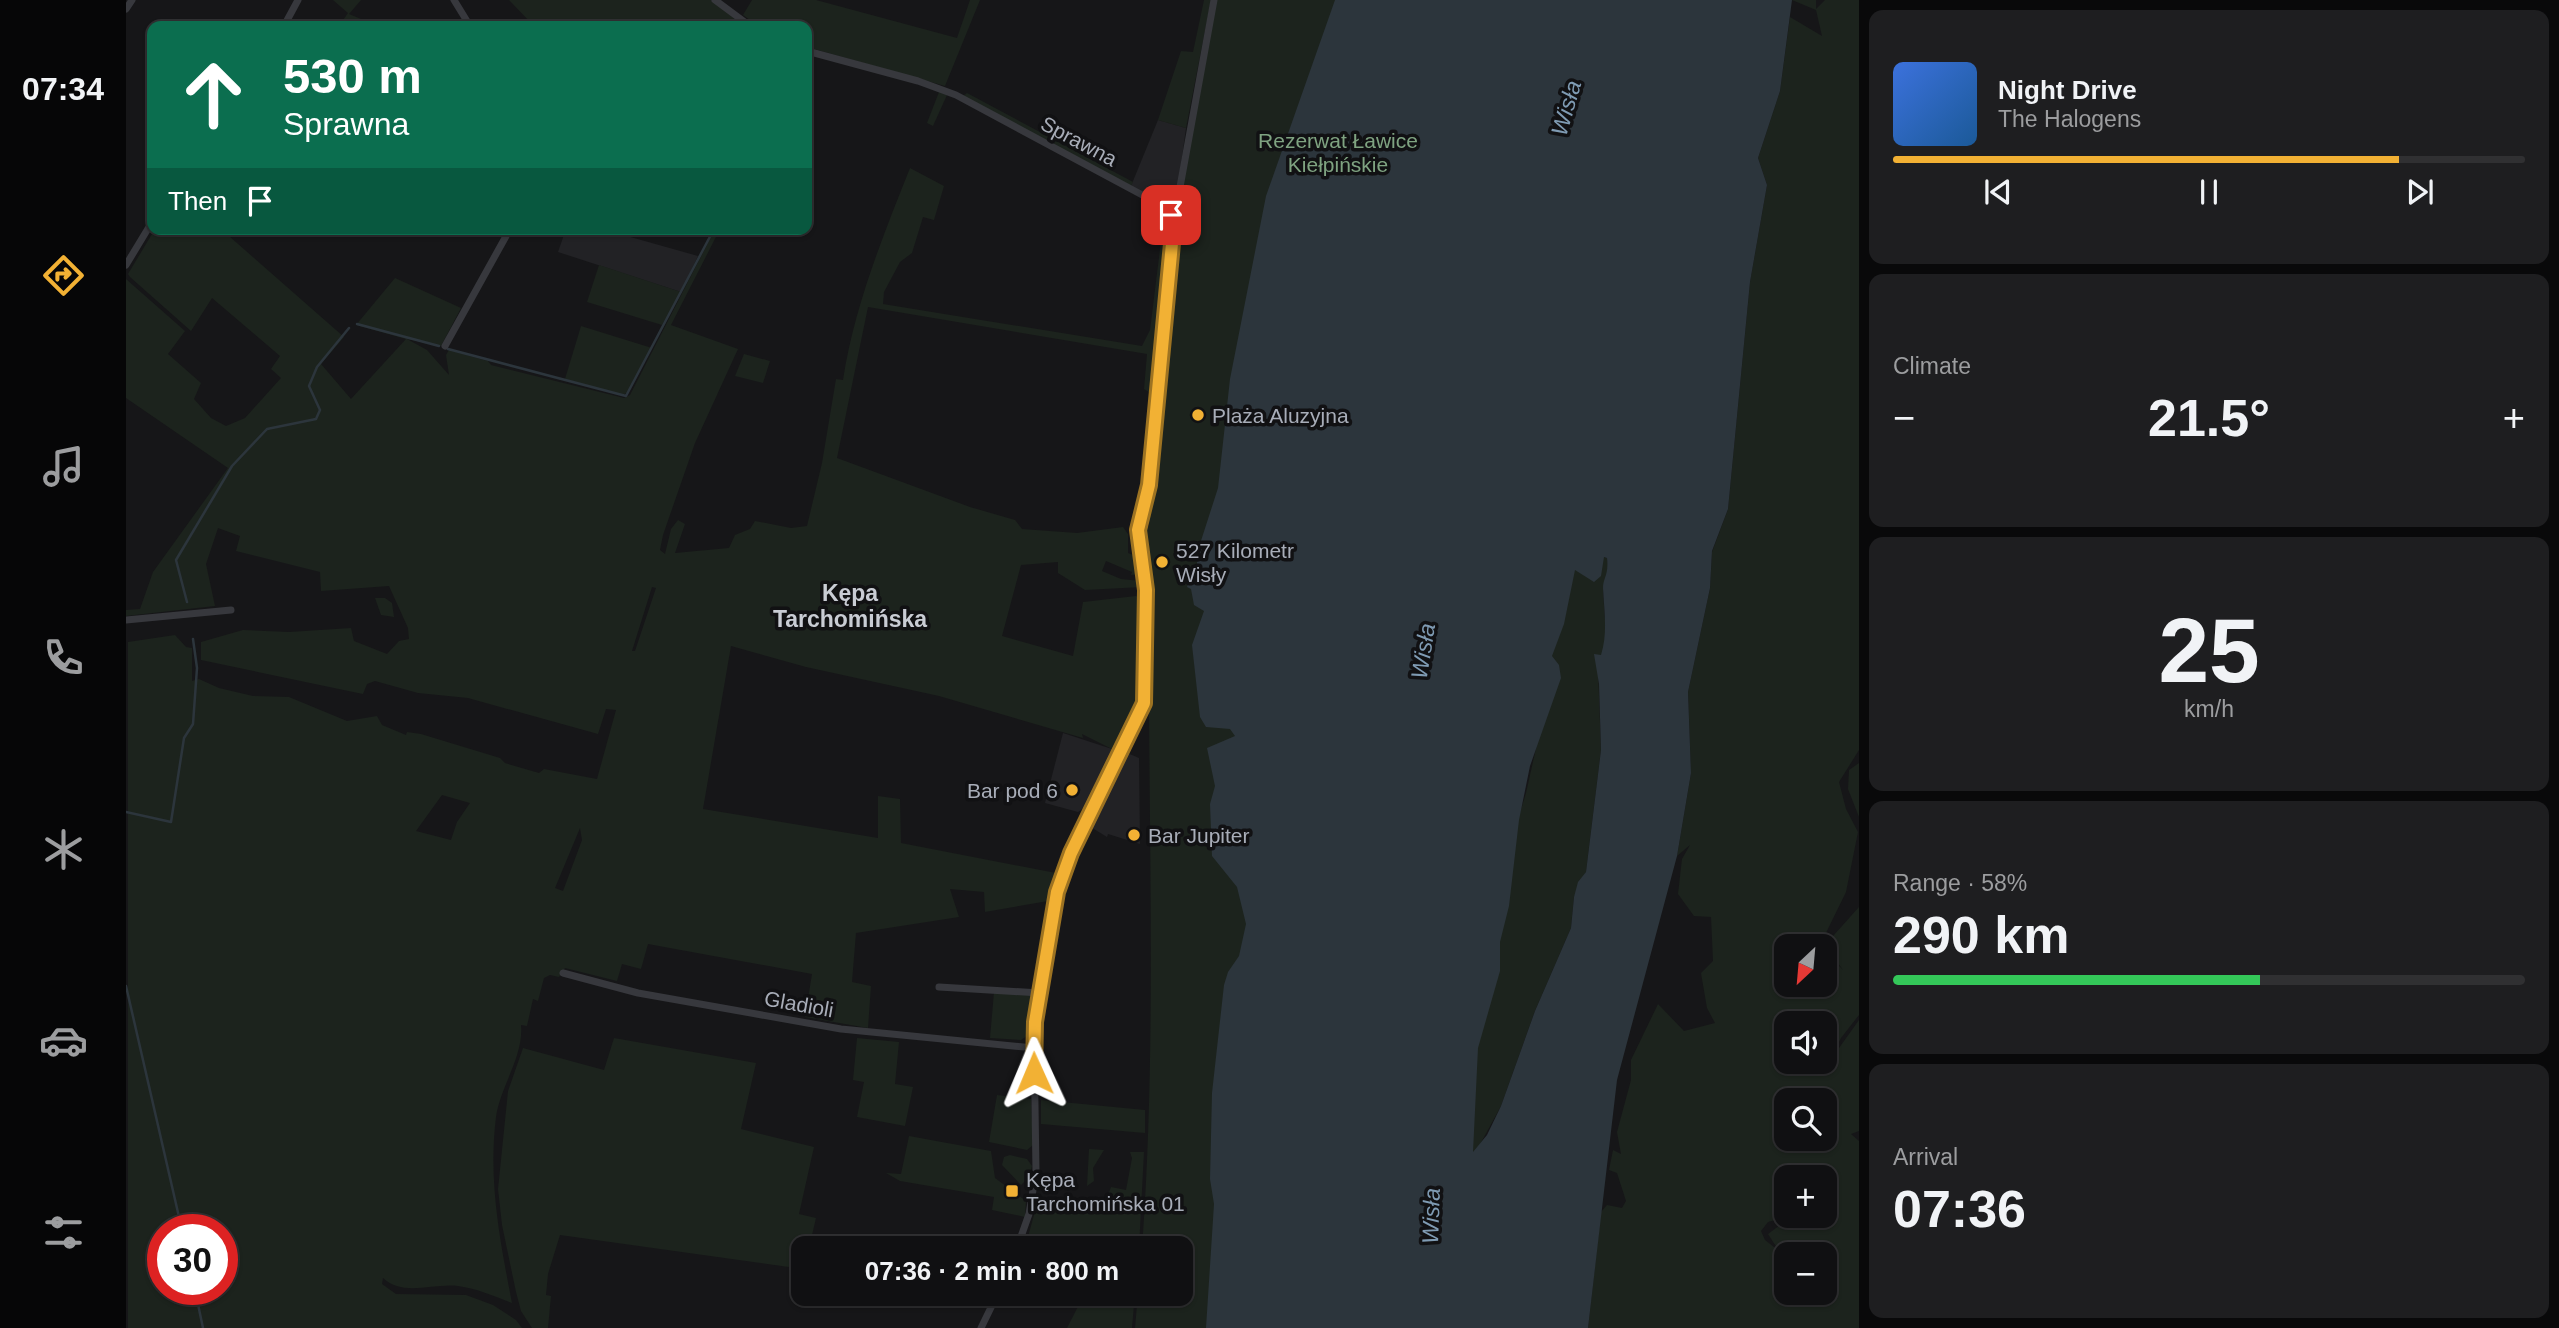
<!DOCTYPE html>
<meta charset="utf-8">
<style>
body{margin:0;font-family:Helvetica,sans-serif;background:#1e1e20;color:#f1f3f6;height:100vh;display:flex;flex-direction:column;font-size:26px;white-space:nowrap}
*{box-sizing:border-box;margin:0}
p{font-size:23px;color:#9c9d9f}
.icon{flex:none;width:38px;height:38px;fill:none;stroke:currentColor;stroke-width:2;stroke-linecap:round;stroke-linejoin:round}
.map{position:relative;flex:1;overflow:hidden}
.drawer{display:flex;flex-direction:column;gap:10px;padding:10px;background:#09090a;width:700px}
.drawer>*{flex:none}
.banner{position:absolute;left:21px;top:21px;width:665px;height:214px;border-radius:14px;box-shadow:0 2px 5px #0004,0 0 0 2px #303032;background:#0b6e4f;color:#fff;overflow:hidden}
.needle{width:46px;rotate:206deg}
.tools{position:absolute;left:1648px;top:934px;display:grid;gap:14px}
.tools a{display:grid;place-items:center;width:63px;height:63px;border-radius:14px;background:#101012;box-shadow:0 2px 5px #0004,0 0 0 2px #303032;font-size:35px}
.speed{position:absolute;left:21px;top:1214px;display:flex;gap:14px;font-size:35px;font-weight:700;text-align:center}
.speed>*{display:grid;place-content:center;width:91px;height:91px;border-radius:50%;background:#101012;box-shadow:0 2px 5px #0004,0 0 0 2px #303032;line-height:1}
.speed .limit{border:10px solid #d22;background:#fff;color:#111}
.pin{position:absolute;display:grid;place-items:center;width:60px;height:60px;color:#fff;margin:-30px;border-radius:14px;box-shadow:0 4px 10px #0006}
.me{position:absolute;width:77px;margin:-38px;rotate:359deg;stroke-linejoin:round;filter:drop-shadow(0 0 5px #0008)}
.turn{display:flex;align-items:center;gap:24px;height:147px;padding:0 21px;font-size:32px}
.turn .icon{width:91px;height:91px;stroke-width:2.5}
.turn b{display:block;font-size:49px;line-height:60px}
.then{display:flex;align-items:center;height:66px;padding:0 21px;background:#0003;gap:14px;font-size:26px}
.big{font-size:52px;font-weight:800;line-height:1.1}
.drawer .widget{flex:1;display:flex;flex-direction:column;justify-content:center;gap:10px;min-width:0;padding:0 24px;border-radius:14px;background:#1e1e20}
.drawer .dial{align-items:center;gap:0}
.dial b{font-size:91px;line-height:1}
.song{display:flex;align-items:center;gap:21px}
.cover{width:84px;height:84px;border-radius:10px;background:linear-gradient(135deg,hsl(220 70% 55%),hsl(210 70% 35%))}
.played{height:7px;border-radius:4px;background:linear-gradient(90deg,#f2b134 80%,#303032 80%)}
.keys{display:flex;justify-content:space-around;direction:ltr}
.heat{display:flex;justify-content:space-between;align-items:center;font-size:38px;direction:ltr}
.charge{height:10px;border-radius:5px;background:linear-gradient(90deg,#34c759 58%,#303032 0)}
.trip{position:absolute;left:665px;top:1236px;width:402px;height:70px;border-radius:14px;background:#101012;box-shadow:0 2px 5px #0004,0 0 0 2px #303032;font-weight:800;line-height:70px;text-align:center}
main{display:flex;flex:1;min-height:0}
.tabs{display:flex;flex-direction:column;width:126px;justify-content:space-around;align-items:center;background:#060607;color:#9c9d9f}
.tabs .icon{width:49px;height:49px}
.tabs .selected{color:#f2b134}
.tabs b{font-size:32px;color:#f1f3f6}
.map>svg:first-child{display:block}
</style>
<main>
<nav class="tabs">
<b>07:34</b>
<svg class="icon selected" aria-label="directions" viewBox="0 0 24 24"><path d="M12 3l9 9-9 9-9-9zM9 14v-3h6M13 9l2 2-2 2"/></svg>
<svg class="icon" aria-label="music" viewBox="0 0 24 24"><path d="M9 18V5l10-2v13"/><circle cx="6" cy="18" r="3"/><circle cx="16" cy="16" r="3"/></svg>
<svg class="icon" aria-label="phone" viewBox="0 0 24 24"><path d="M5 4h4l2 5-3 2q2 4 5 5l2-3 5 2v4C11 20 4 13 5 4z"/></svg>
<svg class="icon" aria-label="climate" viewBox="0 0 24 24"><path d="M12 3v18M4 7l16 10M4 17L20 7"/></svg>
<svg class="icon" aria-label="car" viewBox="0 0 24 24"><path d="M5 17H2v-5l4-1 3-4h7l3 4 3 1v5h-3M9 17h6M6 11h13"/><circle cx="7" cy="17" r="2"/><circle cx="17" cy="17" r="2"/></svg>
<svg class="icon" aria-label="filters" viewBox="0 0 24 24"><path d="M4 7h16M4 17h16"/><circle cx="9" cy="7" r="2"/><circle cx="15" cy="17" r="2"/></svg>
</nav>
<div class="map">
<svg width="1733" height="1328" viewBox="0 0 1733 1328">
<rect width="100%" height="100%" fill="#161618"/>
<g fill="#222225">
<path d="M1032,120L1060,128L1049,208L1045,211L1005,186Z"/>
<path d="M440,229H476L572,256L555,292L432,252Z"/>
<path d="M937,733L986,749L987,754L961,806L952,812L919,803Z"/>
<path d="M999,752L1013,758L1014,844L982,834L981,837L963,826Z"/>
</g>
<g fill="#1c231d" fill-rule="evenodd">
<path d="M207,0H235L223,14L252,26H213L222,13Z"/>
<path d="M383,0H585L609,19L592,26H408Z"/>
<path d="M626,0H690L831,38L844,0H854L819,86L681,47V26H632L617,15Z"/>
<path d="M1078,0H1085L1060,128L1032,120L1055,51L1067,52Z"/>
<path d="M1088,0H1433L1283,494L1363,1328H1009L1012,1293H1055V1248H1016C1032,1027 1021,805 1023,583L1019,528L1023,526C1026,349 1056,174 1088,0Z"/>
<path d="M1666,0H1690V9L1699,0H1733V750L1713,782L1720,809L1732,832L1720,892L1698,937L1697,947H1661V985H1699V951L1717,970L1699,945L1733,907V1015L1715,1038L1703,1062L1733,1020V1131L1725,1134L1733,1141V1328H1462L1475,1212L1481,1205L1496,1208L1500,1201L1491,1173L1483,1170L1487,1150L1495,1154L1491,1132L1505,1080V1060L1532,1004L1558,1031L1589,1023L1581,1008L1575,973L1587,961L1585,917L1568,916L1552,894L1556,859L1564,845L1551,856L1565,773L1562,692L1584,588L1586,552L1602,509L1624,282L1641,185L1632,158L1654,91L1664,17L1696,36L1690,10ZM1661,1024H1699V1062H1661ZM1661,1101H1699V1139H1661ZM1663,1169L1668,1178H1699V1216H1678L1677,1224L1654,1225L1642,1234L1653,1251L1639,1240L1635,1231L1642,1222L1665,1216H1661L1659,1176ZM1661,1255H1699V1293H1661Z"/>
<path d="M813,92L821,95L807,126L801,123Z"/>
<path d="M841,93L1007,182L1005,186L837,96Z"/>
<path d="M784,168L818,186L808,220L797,217L786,253L774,262L758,292L757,304L1016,346L1024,330L1037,225L1035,217L1024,204L1041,218L1043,236L1026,394L1018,389L1021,354L742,307L711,458L844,507L889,520L896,529L951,533L997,527L1002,534V553L1012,557L1014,574L1005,575L1006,572L980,561L976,571L995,579L1015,581L1016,587L959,590L932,573V562L895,565L876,636L947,656L957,602L1010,596L1018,600C1017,645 1029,719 986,749L956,734L957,738L813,696L680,667L605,646L577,809L752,838V796L774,799L775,843L930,873L922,901L859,912L858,892L824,889L833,917L730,933L726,982L745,986L742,1028L679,1017L686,974L522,944L515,969L496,964L491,981L439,968L433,977L424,975L418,978L412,1001L407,999L401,1026L395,1025C398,1056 374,1087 370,1117C362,1181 374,1241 386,1303C368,1296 352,1289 332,1286C307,1283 277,1297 257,1278L256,1284L270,1294L340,1295L367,1305L390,1320L396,1328H2V642L49,635L60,647L66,648V681L73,679L93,688L127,696L163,697L221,721L251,716L256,725L280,735L281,732L295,734L374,758L379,763L413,773L418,769L471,779L490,710L480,709L472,734L342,698L292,693L249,681L241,684L237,694L232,693L75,660V642L117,630L163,632L225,628L228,641L261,654L273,641L283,639L282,628L263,586L195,591L194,572L110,551L114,536L92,528L80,564L89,606L0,616V610L14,609L27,572L102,468L0,398V279L59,331L42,354L75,383L68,399L85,418L100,426L119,418L155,378L145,369L154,356L86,298L65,331L4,277L2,274L29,229H95L218,337L195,364L225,399L280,339L230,325L269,278L335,308L315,346L281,339L301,350L323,375L320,355L323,350L362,361L365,365L498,398L504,395L589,229H594L545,325L612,349L569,443L537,535L534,550L539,554L545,529L552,520L559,524L549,553L603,548L609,535L624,529L629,521L665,528L681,526L696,463L710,379L717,380C728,307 757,236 784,168ZM526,587L530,588L509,651H506ZM316,795L344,803L331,822L325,840L290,831ZM454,828L456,840L437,891L429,888ZM37,1230H96V1290H37Z"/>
<path d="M473,265L555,292L536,325L461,302Z"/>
<path d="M455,326L526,348L501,393L496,395L439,379Z"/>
<path d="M618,354L644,361L637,383L609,376Z"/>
<path d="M1407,534L1481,558L1485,582L1477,590L1479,620L1486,628L1472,669L1475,750L1460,872L1448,897L1445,928L1409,1011L1375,1106L1346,1159L1343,979L1400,793L1413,735Z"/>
<path d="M249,598H259L266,603L268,617L255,615Z"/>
<path d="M1733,763V817L1722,789L1723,770Z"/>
<path d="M868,992L908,995L904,1034L895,1040L864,1038Z"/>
<path d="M488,1038L630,1063L615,1129L688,1147L673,1214L690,1218L683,1248H677V1269L434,1235L422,1274L420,1295L425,1296L422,1328H406L395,1311L390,1292L376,1225L372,1189L382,1091L397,1048L478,1070Z"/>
<path d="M731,1038L773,1042L769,1084L787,1087L779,1126L731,1117L738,1082L727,1080Z"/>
<path d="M871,1095L905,1099L907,1145L901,1150L863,1142Z"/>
<path d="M915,1100L1019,1110V1133L915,1124Z"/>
<path d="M783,1136L865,1151L869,1178L900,1201L899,1217L866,1210L868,1197L774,1181L760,1173L775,1174Z"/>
<path d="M963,1149L978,1150L967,1168L968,1181L961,1186Z"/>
<path d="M1004,1152H1018L1013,1248H899L911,1204L978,1206L985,1187L1000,1190L1006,1158Z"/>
<path d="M884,1155L901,1159L906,1166L903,1177L895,1185L876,1165L878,1157Z"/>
<path d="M959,1293H1009L1006,1328H941Z"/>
</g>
<path fill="#2c353c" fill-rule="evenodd" d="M1209,0H1666L1654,91L1632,158L1641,185L1624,282L1602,509L1586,551L1584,588L1562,692L1565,773L1551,856L1491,1080L1462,1328H1080L1088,1204L1084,1179L1086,1093L1098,985L1102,972L1113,956L1120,924L1111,887L1086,856L1084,804L1089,786L1081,748L1109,736L1104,729L1080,727L1074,717L1066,645L1078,611L1068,605L1065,589L1061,587L1064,578L1071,575V562L1075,560L1073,547L1092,488L1104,379L1140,196ZM1478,557L1481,558C1483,575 1477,578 1477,588C1478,610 1482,633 1475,655L1468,654L1473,684L1475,750L1460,872L1452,882L1448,897L1445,928L1409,1011L1375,1106L1361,1135L1347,1152L1352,1048L1374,971V942L1383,906L1393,820L1404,766L1435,678L1433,665L1426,656L1438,624L1449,570L1468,582L1475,576Z"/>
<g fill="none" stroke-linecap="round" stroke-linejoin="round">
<g stroke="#2c353c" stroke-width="2.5">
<path d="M231,324L313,346"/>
<path d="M322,349L500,396L588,229"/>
<path d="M61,602L50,560L106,466L141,429L190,419L194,410L183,386L191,367L223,328"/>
<path d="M0,812L45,822L58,738L67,724L71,668L67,639"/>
<path d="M0,986L56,1230"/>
<path d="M69,1290L77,1328"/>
</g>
<g stroke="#37383d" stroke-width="7">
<path d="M328,0L344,26"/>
<path d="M589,0L624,26"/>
<path d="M0,9L6,0"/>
<path d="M158,26L172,0"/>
<path d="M681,51L792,81L830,95L1033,204L1045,214L1047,224L1023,485L1012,530L1020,590V687L1013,716L945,853L931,892L908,1039L910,1172L903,1214L891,1248"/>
<path d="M1045,214L1050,209L1088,0"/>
<path d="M0,265L26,222"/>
<path d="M319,346L384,229"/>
<path d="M0,620L105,610"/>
<path d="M437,973L512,993L715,1029L908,1048"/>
<path d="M813,987L914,993"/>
<path d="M855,1328L872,1293"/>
</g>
</g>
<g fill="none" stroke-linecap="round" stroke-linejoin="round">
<defs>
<path id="route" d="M908,1073L909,1022L931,892L945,853L1018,703L1020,590L1012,530L1023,485L1047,233L1045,215"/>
</defs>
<use href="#route" stroke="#9d7322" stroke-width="18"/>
<use href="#route" stroke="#f2b134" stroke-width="12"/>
</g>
<g fill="#f2b134" stroke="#111113" stroke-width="2.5">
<circle cx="1072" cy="415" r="7"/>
<circle cx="1036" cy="562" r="7"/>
<circle cx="946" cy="790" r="7"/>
<circle cx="1008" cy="835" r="7"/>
<rect x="879" y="1184" width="14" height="14" rx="3.5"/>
</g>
<g text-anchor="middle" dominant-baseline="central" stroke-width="7" stroke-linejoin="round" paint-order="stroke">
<g font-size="21" fill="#7fa381" stroke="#111113">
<text x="1212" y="140">Rezerwat Ławice<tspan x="1212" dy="24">Kiełpińskie</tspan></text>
</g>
<g font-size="21" fill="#a8adb8" stroke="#111113">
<text transform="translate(953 141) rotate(28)">Sprawna</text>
<text transform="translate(673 1004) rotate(10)">Gladioli</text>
</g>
<g font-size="21" fill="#a8adb8" stroke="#111113" text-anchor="start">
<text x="1086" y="415">Plaża Aluzyjna</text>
<text x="1050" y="550">527 Kilometr<tspan x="1050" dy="24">Wisły</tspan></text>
<text x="932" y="790" text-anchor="end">Bar pod 6</text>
<text x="1022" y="835">Bar Jupiter</text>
<text x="900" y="1179">Kępa<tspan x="900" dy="24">Tarchomińska 01</tspan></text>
</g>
<g font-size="23" font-style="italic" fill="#7f9bb3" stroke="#111113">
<text transform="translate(1440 108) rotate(-74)">Wisła</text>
<text transform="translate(1297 651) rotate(-81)">Wisła</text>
<text transform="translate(1305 1216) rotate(-88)">Wisła</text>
</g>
<g font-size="23" font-weight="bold" fill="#c9ccd4" stroke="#111113">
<text x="724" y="593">Kępa<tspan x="724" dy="26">Tarchomińska</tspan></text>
</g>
</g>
</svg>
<div class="tools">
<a><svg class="needle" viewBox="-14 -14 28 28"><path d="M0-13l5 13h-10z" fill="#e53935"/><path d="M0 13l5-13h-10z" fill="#9c9d9f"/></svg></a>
<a><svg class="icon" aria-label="sound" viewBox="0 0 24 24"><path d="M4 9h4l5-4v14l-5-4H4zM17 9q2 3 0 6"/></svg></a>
<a><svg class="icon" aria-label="search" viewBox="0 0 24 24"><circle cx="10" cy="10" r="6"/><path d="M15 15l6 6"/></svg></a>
<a>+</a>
<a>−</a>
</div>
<div class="speed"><div class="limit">30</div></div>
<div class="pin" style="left:1045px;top:215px;background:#d93025"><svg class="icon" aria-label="arrive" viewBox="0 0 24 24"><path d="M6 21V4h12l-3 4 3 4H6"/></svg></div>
<svg class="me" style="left:908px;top:1073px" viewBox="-20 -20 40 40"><path d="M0-17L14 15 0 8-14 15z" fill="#f2b134" stroke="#fff" stroke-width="4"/></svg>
<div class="trip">07:36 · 2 min · 800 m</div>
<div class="banner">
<div class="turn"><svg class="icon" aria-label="ahead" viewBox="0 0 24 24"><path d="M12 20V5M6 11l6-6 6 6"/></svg><div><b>530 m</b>Sprawna</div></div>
<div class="then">Then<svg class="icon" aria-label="arrive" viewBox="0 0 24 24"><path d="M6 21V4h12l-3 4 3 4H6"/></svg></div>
</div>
</div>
<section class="drawer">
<div class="widget">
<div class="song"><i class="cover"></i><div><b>Night Drive</b><p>The Halogens</p></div></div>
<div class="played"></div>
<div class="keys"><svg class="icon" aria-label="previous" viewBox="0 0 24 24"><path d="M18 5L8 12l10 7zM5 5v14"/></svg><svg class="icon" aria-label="pause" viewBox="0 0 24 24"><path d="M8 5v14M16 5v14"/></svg><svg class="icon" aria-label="next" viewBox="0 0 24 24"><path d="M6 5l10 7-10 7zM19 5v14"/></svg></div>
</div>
<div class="widget"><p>Climate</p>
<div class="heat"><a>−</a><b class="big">21.5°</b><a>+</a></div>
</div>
<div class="widget dial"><b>25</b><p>km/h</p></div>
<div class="widget"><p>Range · 58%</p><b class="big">290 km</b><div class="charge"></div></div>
<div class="widget"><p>Arrival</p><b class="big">07:36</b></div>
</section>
</main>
